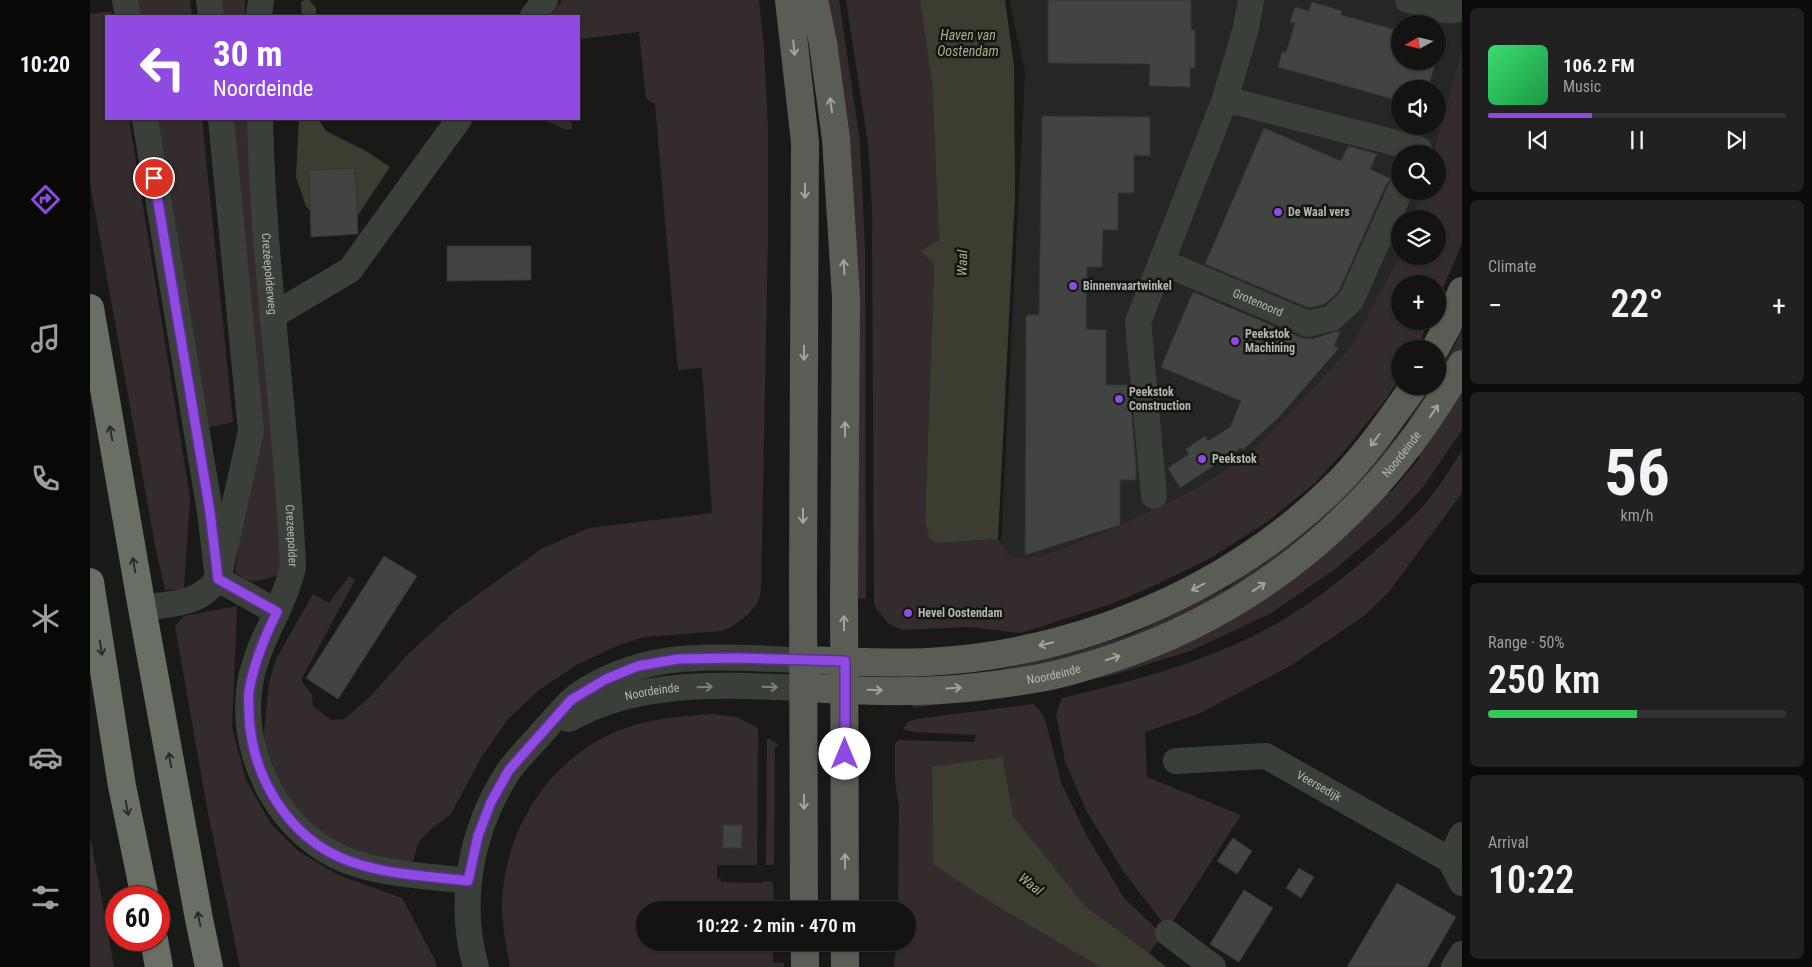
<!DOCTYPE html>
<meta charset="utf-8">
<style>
body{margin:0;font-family:"Roboto Condensed",sans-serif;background:#202120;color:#f1f3f6;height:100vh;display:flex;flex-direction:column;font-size:19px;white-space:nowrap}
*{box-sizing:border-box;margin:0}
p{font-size:16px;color:#9d9e9f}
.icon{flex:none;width:28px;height:28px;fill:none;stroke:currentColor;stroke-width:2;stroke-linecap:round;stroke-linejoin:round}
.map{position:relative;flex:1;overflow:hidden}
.drawer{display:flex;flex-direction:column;gap:8px;padding:8px;background:#0a0b0a;width:350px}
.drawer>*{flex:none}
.guide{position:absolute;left:15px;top:15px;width:475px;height:105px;border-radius:0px;box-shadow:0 1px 4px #0004,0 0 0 1px #323332;background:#8e4ae1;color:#fff;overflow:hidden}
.needle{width:32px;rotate:262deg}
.tools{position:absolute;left:1301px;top:15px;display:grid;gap:10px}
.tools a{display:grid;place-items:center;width:55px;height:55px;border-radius:50%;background:#131412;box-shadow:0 1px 4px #0004,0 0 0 1px #323332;font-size:25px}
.speed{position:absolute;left:15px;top:886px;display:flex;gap:10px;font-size:25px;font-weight:700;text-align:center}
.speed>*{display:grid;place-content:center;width:65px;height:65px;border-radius:50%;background:#131412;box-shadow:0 1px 4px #0004,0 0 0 1px #323332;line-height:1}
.speed .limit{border:8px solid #d22;background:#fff;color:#111}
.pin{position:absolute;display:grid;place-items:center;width:42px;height:42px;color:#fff;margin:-21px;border:2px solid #fff;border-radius:50%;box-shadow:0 1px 5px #0007}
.me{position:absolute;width:55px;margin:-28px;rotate:0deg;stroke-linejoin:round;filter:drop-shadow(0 0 4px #0008)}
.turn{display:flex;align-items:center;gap:18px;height:105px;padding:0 25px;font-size:22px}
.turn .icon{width:65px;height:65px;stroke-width:2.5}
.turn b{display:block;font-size:35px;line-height:42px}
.big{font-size:38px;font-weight:600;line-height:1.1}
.drawer .card{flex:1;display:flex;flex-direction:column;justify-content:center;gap:8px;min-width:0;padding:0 18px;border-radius:8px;background:#202120}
.drawer .dial{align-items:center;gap:0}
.dial b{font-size:65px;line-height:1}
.song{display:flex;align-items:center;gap:15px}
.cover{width:60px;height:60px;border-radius:8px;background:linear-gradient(135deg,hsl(140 70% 55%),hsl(140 70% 35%))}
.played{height:5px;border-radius:2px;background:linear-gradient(90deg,#8e4ae1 35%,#323332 35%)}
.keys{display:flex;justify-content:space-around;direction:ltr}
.heat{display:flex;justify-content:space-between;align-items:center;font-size:28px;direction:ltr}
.charge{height:8px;border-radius:4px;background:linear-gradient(90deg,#34c759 50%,#323332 0)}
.trip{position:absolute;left:546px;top:901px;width:280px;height:50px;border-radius:25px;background:#131412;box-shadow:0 1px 4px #0004,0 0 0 1px #323332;font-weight:600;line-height:50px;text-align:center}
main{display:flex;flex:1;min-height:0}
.tab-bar{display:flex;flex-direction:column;width:90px;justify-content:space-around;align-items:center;background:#080807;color:#9d9e9f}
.tab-bar .icon{width:35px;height:35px}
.tab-bar .current{color:#8e4ae1}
.tab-bar b{font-size:22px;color:#f1f3f6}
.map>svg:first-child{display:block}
</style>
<main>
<nav class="tab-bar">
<b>10:20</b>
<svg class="icon current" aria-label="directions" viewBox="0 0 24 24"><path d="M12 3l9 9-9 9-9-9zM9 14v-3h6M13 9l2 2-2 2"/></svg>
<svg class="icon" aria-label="music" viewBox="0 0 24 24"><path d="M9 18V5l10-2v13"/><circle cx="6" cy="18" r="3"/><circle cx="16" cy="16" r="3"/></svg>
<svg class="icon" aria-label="phone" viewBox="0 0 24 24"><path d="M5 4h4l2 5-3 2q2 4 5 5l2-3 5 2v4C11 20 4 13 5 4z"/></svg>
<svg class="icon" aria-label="climate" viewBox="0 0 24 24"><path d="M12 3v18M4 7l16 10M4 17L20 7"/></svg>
<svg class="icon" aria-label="car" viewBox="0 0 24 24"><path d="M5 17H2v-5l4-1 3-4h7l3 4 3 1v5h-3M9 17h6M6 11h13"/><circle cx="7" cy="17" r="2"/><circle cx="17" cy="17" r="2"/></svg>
<svg class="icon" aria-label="filters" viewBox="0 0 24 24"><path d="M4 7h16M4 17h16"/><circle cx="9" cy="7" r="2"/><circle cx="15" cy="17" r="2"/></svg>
</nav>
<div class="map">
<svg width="1372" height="967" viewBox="0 0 1372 967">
<rect width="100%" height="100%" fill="#191a18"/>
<path fill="#252724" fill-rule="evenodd" d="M919,0H1372V75L1347,154H1310V191H1334L1324,219H1310V256L1292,311L1202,416L1110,498L951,560L910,564L935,72ZM1310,24H1348V61H1310ZM1310,89H1348V126H1310Z"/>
<g fill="#342b2c">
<path d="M41,0H100L102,16H44Z"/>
<path d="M128,0H155V16H130Z"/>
<path d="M472,0H669L674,49L678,128V236L671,589C670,594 669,601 666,605C659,616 644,626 632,631L554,637L529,645L488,664L449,690L418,719L391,758L361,814L341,829L328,843L322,866L274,855L233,836L203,812L172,751L179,682L186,659L223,594L239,603L259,576L265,580L211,680L222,695L223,706L241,720L254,719L281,696L317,655L365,611L451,549L499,528L622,513L612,368L588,370L565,104L556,99L549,32L489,39V16H460Z"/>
<path d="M734,0H749L770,142L775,247L776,599L766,598Z"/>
<path d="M756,0H830L842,84L849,240L830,251L844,262L835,522L847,543L908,539L921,559L953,556L1016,532L1099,493L1153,459L1205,408L1261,347L1310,256H1348V219H1322L1331,191H1348V154H1343L1372,50V243L1348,300V284H1310V321H1338L1327,349H1310V377L1296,399L1256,449L1225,483L1177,522L1119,559L1059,588L1021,604L931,633L878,627L812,630L799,624L787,610L784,603L782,207L778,143Z"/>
<path d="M22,11L23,16H16V119H39L100,498L94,589L75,590L65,545L0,183V14Z"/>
<path d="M61,119H112L143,422L113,429Z"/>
<path d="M140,119H159L194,549L190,574C175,580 155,587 145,570L153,518Z"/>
<path d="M452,119H481L482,129L476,130Z"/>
<path d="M1372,329V355L1278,489L1145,596L987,664L868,676L911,669L985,652L1044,633L1137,588L1219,529L1266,484L1315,426L1339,386H1348V373L1366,343Z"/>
<path d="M1372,372V430L1333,487L1303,520L1244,570L1181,613L1103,650L1023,675L949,691L823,708L822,699L1023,665L1303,490L1329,459L1333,437Z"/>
<path d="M1372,451V493L1298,593L1274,616L1200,666L1108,714L1055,732L1057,777L1151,815L1078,929L1033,871L997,812L975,761L966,714L972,698C1039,682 1106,665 1167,634C1208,614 1245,585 1279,556C1298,539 1318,523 1335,504C1349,488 1360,468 1372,451Z"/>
<path d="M147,606L142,728L156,780L181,824L208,851L248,875L312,898L344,958L347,967H150L117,808L85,626L94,616Z"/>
<path d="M943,704L949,709L955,719L972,785L998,838L1034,898L1073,935L1059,953L994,905L922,816L914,758L910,908L1010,967H804L806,943L818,942V910H808L809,807L805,781V744L809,740L884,742L886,735L823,732L813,729L818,722L826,719Z"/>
<path d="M623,714L647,717L668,728L667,865H627V879H631V882L672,883L673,881L683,882L684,910H555V942L683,943V962L694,963V967H420C417,947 412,927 412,907C413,830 460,756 533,729C562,718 593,716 623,714Z"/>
<path d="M677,739H680L690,746L685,747L684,865H676Z"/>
<path d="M0,835L24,967H0Z"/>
</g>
<g fill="#3a3d2f">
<path d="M215,0H219L226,8V16H212L211,2Z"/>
<path d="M830,0H915L924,66L925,198L908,539L847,543L840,539L835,522L844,263L830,251L849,240L842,84Z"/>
<path d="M209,119H228L236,131L276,151L300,167L266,218L231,224L216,206L206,177Z"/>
<path d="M913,757L923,816L994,905L1059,953L1076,967H1010L910,908L843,864L842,767Z"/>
</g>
<g fill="#414440" stroke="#333632">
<path d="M958,0H1101V30H1105V68H1100V87L1059,86L1060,64L958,63Z"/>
<path d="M1222,2L1252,11L1251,15L1310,31V61H1346L1338,89H1310V101L1188,67L1192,52L1196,53L1205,23L1200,22L1205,7L1219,11Z"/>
<path d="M952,116L1060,117V156L1044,155V193H1028V230H1013L1012,267H997L996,329L1016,330V385H1039L1046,464V480H1030V525L935,555L936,315H949Z"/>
<path d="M1174,128L1251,161L1258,146L1287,154L1280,169L1301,179L1296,185L1249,291L1235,304L1219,308L1115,264Z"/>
<path d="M265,168L268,234L221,237L219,170Z"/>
<path d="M357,246H441V280L357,281Z"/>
<path d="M1103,292L1212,338L1222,339L1248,331L1250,332L1244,346L1249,348L1189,417L1153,450L1151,448L1090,488L1078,468L1099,454L1096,449L1115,436L1118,441L1140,427L1151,401L1071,367Z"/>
<path d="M294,556L327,576L248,699L216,678Z"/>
<rect x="633" y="825" width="19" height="23"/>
<path d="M1143,838L1162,851L1147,874L1127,861Z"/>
<path d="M1209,868L1224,877L1211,898L1196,888Z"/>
<path d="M1307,883L1366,917L1337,967H1257Z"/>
<path d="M1154,890L1183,908L1149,962L1120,944Z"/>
</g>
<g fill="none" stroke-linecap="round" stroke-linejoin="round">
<g stroke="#3b3f3a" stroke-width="26">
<path d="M35,0L38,16"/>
<path d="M119,0L121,16"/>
<path d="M1318,0C1334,4 1356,15 1372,8"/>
<path d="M169,16L171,0"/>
<path d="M443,16L455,0"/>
<path d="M1135,99L1329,149L1327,154"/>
<path d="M55,119L120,512L128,579L187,612"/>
<path id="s1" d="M170,119C173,269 197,417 203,567C193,611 163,647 159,692C152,761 192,836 258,861C296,875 339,876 378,881"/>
<path id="s2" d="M1072,262L1218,324L1242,318L1261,300L1310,191"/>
<path d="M182,316L260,270L369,119"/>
<path d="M1064,496L1048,322L1135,99L1156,28L1161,0"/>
<path d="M52,608C83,603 107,606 128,579L161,431L131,119"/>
<path id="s3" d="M479,719C549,679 635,685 713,688"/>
<path id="s4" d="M1086,761L1176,756L1360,860L1372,883"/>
<path d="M1360,860L1372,835"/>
<path d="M1078,933L1123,967"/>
<path d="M386,967C367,901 381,829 418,772C427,759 440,746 450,735C460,724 470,711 481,701C496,687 527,673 548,667C597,652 662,659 713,660"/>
<path d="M1364,967L1372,954"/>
</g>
<g stroke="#595d56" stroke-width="28">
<path d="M699,0L715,142L713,581L714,910"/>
<path d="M724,0L733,43L746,139L756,297L754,603L755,910"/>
<path d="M1345,349L1357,327L1372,291"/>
<path d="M713,660C755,661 796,664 838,662C985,654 1132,594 1239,492C1272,461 1298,423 1324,386"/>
<path id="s5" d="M713,688C747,689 781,692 815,691C858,691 902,686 944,679C970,675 995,667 1020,659C1173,609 1294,504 1372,364"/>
<path d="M715,942V967"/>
<path d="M755,942V967"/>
</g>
<g stroke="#6a6f66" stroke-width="28">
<path d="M0,308L52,608L109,919L119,967"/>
<path d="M0,582L32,786L55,898"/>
<path d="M64,940L69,967"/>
</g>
</g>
<defs><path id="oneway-shaft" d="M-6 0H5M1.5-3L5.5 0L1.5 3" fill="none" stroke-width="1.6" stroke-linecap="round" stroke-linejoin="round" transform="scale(1.25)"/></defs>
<g stroke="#a0a69b">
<use href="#oneway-shaft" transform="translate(704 48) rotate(84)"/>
<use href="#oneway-shaft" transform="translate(741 105) rotate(-98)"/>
<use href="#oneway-shaft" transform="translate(715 191) rotate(90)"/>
<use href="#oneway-shaft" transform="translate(754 267) rotate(-93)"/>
<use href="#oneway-shaft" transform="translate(714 353) rotate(90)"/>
<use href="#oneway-shaft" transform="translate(1344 411) rotate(-56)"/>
<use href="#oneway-shaft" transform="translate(755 429) rotate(-90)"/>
<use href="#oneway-shaft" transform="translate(1285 440) rotate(127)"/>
<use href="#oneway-shaft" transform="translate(713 516) rotate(90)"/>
<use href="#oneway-shaft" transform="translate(1108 587) rotate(152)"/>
<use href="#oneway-shaft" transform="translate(1169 587) rotate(-33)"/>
<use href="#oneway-shaft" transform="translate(754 623) rotate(-91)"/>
<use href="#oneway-shaft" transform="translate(956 644) rotate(166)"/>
<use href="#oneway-shaft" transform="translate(1023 658) rotate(-18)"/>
<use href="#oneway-shaft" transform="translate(864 688) rotate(-4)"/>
<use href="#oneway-shaft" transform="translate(785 690) rotate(2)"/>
<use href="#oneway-shaft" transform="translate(714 802) rotate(90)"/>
<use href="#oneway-shaft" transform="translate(755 861) rotate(-90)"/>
</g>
<g stroke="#2a2c28">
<use href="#oneway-shaft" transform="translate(21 433) rotate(-100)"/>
<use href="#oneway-shaft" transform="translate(44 565) rotate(-100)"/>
<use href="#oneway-shaft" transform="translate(11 648) rotate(81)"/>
<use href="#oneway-shaft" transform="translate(80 760) rotate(-100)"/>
<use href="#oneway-shaft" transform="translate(37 808) rotate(79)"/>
<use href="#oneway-shaft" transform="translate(109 919) rotate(-101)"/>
</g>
<g stroke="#7c8279">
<use href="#oneway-shaft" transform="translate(615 687) rotate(-2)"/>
<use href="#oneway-shaft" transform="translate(680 687) rotate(2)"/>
</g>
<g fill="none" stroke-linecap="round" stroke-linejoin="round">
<defs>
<path id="route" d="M64,178L120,512L128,579L187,612C174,638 164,662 159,691C158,698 159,706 159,713C161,775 198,839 259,861C297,875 339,876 378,881L388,836L401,802L419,770L481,700L516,679L548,666L588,659L647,658L755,661V754"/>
</defs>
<use href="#route" stroke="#5c3092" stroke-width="12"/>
<use href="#route" stroke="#8e4ae1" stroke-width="9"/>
</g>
<g fill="#8e4ae1" stroke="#141513" stroke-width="2">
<circle cx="1188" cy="212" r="5"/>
<circle cx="983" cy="286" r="5"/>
<circle cx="1145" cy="341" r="5"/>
<circle cx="1029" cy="399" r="5"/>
<circle cx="1112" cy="459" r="5"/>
<circle cx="818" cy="613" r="5"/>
</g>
<g text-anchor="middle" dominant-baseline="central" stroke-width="5" stroke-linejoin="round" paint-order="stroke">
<g font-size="12" font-weight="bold" fill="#b2b8ac" stroke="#141513" text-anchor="start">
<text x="1198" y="212">De Waal vers</text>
<text x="993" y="286">Binnenvaartwinkel</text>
<text x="1155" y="334">Peekstok<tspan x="1155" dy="14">Machining</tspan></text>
<text x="1039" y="392">Peekstok<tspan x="1039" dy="14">Construction</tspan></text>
<text x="1122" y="459">Peekstok</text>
<text x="828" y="613">Hevel Oostendam</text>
</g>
<g font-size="12" fill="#b2b8ac" stroke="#141513">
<text stroke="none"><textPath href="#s1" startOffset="155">Crezéepolderweg</textPath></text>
<text stroke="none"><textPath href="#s2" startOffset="104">Grotenoord</textPath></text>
<text stroke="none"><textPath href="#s5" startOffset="672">Noordeinde</textPath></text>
<text stroke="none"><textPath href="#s1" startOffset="418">Crezeepolder</textPath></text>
<text stroke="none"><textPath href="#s5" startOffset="252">Noordeinde</textPath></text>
<text stroke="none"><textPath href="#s3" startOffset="88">Noordeinde</textPath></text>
<text stroke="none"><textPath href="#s4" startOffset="151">Veersedijk</textPath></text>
</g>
<g font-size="14" font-style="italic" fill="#a5b086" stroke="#141513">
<text x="878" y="35">Haven van<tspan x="878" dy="16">Oostendam</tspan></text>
<text transform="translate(872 263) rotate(-89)">Waal</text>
<text transform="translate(941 884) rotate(38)">Waal</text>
</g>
</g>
</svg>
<div class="tools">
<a><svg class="needle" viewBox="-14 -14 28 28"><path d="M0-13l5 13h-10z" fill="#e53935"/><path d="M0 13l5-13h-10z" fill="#9d9e9f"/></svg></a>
<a><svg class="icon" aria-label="sound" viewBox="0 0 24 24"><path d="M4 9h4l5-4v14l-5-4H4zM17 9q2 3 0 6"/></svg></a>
<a><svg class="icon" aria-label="search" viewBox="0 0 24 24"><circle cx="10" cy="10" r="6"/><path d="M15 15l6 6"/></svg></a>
<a><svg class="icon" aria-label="layers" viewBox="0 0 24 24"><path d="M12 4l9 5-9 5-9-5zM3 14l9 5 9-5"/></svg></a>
<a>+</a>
<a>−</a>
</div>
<div class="speed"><div class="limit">60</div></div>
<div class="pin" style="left:64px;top:178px;background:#d93025"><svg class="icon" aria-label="arrive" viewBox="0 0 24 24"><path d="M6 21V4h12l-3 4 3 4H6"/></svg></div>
<svg class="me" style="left:755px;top:754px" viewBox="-20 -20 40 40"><circle r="19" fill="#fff"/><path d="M0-13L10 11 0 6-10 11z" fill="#8e4ae1"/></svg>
<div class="trip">10:22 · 2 min · 470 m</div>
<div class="guide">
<div class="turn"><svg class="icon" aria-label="left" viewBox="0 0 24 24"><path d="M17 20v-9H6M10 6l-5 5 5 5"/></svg><div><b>30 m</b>Noordeinde</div></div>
</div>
</div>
<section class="drawer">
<div class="card">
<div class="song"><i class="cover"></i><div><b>106.2 FM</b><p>Music</p></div></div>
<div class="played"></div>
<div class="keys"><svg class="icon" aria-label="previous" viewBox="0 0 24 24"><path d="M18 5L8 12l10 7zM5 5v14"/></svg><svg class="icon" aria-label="pause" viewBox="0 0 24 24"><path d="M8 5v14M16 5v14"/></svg><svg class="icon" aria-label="next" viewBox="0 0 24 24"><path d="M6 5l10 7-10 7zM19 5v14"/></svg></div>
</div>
<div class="card"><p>Climate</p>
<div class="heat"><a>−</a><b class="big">22°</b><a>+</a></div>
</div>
<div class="card dial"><b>56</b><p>km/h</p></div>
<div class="card"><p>Range · 50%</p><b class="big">250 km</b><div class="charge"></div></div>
<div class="card"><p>Arrival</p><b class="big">10:22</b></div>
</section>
</main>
